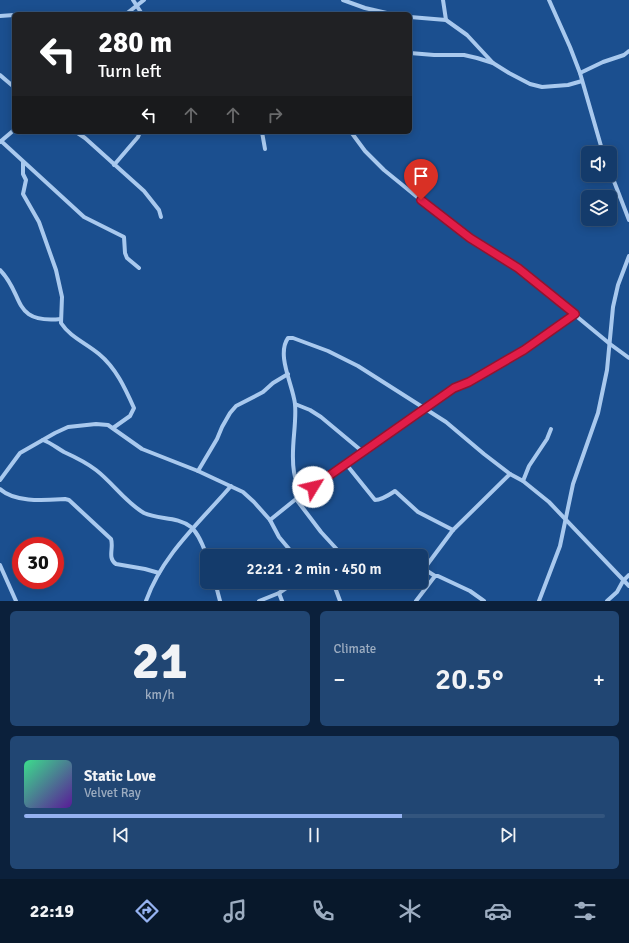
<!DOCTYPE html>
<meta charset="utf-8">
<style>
body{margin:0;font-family:Signika,sans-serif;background:#214673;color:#f1f3f6;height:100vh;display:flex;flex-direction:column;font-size:15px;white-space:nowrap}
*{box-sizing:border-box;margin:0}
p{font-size:13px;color:#9dadc1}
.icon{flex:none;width:22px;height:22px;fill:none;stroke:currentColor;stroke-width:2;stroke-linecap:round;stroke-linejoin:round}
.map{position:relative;height:601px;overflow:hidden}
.drawer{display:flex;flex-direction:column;gap:10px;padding:10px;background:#0b203b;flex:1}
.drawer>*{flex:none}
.guide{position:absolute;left:12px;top:12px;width:400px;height:122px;border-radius:6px;box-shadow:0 2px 10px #0003,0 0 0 1px #33557e;background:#202124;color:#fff;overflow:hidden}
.fabs{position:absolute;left:581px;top:146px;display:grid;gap:8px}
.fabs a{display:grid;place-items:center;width:36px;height:36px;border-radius:6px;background:#143b6b;box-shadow:0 2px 10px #0003,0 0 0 1px #33557e;font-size:20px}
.speed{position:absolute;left:12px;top:537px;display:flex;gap:8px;font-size:20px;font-weight:700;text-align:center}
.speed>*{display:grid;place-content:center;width:52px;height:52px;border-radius:50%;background:#143b6b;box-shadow:0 2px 10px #0003,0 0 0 1px #33557e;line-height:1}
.speed .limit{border:6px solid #d22;background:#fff;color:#111}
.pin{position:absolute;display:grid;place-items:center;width:34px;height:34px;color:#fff;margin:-41px -17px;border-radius:50% 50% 50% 0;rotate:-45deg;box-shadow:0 0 4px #0007}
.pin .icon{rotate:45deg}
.me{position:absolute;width:44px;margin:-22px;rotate:54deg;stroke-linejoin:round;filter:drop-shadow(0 0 3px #0008)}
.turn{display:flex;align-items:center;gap:14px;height:84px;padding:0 20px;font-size:18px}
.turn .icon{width:52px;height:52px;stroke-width:2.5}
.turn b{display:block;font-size:28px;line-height:34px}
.lanes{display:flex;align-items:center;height:38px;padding:0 20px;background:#0003;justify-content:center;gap:20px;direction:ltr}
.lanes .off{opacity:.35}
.big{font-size:30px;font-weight:600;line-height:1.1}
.drawer .widget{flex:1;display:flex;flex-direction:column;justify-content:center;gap:6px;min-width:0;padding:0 14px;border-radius:6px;background:#214673}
.drawer .dial{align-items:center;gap:0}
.dial b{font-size:52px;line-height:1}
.song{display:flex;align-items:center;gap:12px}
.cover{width:48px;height:48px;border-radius:6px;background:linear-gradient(135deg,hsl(150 70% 55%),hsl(270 70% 35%))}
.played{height:4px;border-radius:2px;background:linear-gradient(90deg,#95b2f1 65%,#33557e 65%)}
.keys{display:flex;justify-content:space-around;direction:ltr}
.heat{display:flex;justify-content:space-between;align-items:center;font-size:22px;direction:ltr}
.drawer .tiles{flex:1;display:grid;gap:10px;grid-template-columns:1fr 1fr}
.widget:last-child{grid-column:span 2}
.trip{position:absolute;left:200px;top:549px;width:228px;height:40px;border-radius:6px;background:#143b6b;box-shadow:0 2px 10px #0003,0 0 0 1px #33557e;font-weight:600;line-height:40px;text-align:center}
.dock{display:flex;height:64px;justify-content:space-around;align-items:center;background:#08182b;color:#9dadc1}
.dock .icon{width:28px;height:28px}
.dock .on{color:#95b2f1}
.dock b{font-size:18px;color:#f1f3f6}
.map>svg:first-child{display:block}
</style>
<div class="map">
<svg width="629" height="601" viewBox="0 0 629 601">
<rect width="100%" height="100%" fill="#1b4f8f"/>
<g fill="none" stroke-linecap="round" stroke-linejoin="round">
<g stroke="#a9c9ee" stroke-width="4">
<path d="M133,0L142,14"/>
<path d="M343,0L365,8L391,14"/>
<path d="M443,0L446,20"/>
<path d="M549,0L570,47L580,73L603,153"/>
<path d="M126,14L144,0"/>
<path d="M0,16L14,15"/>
<path d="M410,17L446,20L467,35L493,63"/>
<path d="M410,53L434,55H464L477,58L493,63L509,73L530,84L542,87L568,85L582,81"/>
<path d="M580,73L603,62L624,55L629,51"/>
<path d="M0,75L14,87"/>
<path d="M76,132L85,138L144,191L159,210L161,217"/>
<path d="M262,132L265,149"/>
<path d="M351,132L365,151L384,170L443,218L470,238L518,268L610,344L629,358"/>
<path d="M1,141L84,217L124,237L125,253L127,258L139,268"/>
<path d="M0,142L14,130"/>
<path d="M23,162V174L26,180L23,194L39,222L56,270L62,297L61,323C70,337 86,343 99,354C116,368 125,388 134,408L130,416L113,428"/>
<path d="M114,165L138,137L140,132"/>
<path d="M610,171L629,220"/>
<path d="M0,270C25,295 11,324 61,319"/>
<path d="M295,404L310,410L321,417L363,452"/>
<path d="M43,440C51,443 57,448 64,452C75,457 87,463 96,470C113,483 125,502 144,513C159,520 177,516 191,527C199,534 203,546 207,556"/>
<path d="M346,464L375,500C382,500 389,495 395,491L418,512L453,530"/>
<path d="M198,471L217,439L222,427L230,413L236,406L263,392L273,383L288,374"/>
<path d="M0,480L20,453L55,433L68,427L96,424L108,425L142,449L198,471L243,492L254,502L270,520L279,537L295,556"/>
<path d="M523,481L529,466L547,439L551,429"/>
<path d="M0,489C15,503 46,500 65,499L69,500L111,539C114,548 107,558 116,564L145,569L159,573"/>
<path d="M303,495C299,488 295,480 294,472C290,449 297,426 295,404C293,385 276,355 288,338H293L328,351L358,366L446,422L484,454L510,474L523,481L549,502L629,586"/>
<path d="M296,499L321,532L343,556"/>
<path d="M270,520L296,499L454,388L469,382L524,350L575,314"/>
<path d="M0,565L16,601"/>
<path d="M421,567L435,576H438L470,591L484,601"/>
<path d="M424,569L453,530L510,474"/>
<path d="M215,582L220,601"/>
<path d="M333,582L340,601"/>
<path d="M279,593L282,601"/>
<path d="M146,601C162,555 200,522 231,486"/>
<path d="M259,601L279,593L295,582"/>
<path d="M416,601L435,576"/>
<path d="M539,601L560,546L573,484L598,413L607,370L613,307L618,285L629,256"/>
<path d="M607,601L617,592L623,581L629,575"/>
</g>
</g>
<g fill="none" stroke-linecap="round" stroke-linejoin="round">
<defs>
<path id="route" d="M313,487L454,388L469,382L524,350L575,314L518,268L470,238L421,200"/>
</defs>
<use href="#route" stroke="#92132f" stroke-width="10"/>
<use href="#route" stroke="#e11d48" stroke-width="7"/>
</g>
</svg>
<div class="fabs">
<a><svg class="icon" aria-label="sound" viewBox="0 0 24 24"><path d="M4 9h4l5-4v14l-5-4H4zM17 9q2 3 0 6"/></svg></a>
<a><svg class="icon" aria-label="layers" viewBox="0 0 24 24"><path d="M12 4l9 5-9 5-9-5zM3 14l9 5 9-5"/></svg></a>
</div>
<div class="speed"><div class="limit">30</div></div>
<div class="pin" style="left:421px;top:200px;background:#d93025"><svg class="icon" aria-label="arrive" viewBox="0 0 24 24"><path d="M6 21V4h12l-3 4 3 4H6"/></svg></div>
<svg class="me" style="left:313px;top:487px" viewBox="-20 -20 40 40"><circle r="19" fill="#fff"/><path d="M0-13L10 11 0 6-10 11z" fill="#e11d48"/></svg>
<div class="trip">22:21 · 2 min · 450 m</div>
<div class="guide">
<div class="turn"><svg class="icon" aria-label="left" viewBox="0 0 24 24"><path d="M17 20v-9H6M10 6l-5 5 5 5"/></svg><div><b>280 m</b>Turn left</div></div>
<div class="lanes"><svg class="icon" aria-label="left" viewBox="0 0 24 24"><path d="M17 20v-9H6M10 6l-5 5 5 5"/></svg><svg class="icon off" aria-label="ahead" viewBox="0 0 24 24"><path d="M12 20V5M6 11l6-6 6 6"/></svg><svg class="icon off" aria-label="ahead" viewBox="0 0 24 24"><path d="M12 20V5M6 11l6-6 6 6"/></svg><svg class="icon off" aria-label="right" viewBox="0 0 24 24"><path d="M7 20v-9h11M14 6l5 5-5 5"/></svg></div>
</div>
</div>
<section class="drawer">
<div class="tiles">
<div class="widget dial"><b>21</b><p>km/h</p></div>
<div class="widget"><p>Climate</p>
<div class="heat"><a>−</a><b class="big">20.5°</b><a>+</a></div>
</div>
<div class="widget">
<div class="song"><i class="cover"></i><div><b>Static Love</b><p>Velvet Ray</p></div></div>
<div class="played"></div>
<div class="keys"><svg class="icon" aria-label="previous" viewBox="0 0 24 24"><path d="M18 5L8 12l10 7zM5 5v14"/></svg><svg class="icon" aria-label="pause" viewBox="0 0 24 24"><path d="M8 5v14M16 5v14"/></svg><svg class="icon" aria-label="next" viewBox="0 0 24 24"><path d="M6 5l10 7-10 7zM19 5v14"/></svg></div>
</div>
</div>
</section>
<nav class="dock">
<b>22:19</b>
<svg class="icon on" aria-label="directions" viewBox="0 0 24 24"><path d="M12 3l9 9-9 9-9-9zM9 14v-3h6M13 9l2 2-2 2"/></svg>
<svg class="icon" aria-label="music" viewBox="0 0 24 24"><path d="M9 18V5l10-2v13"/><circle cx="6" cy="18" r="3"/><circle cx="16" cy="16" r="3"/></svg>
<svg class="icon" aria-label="phone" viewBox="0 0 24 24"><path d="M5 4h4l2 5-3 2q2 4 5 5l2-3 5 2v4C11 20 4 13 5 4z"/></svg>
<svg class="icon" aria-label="climate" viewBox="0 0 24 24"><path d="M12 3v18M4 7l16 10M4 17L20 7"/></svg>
<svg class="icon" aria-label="car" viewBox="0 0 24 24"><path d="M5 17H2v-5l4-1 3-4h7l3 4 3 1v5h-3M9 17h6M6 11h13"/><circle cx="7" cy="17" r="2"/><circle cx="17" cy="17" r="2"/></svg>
<svg class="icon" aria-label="filters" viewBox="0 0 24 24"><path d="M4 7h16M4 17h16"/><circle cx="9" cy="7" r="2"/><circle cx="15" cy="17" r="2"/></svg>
</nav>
